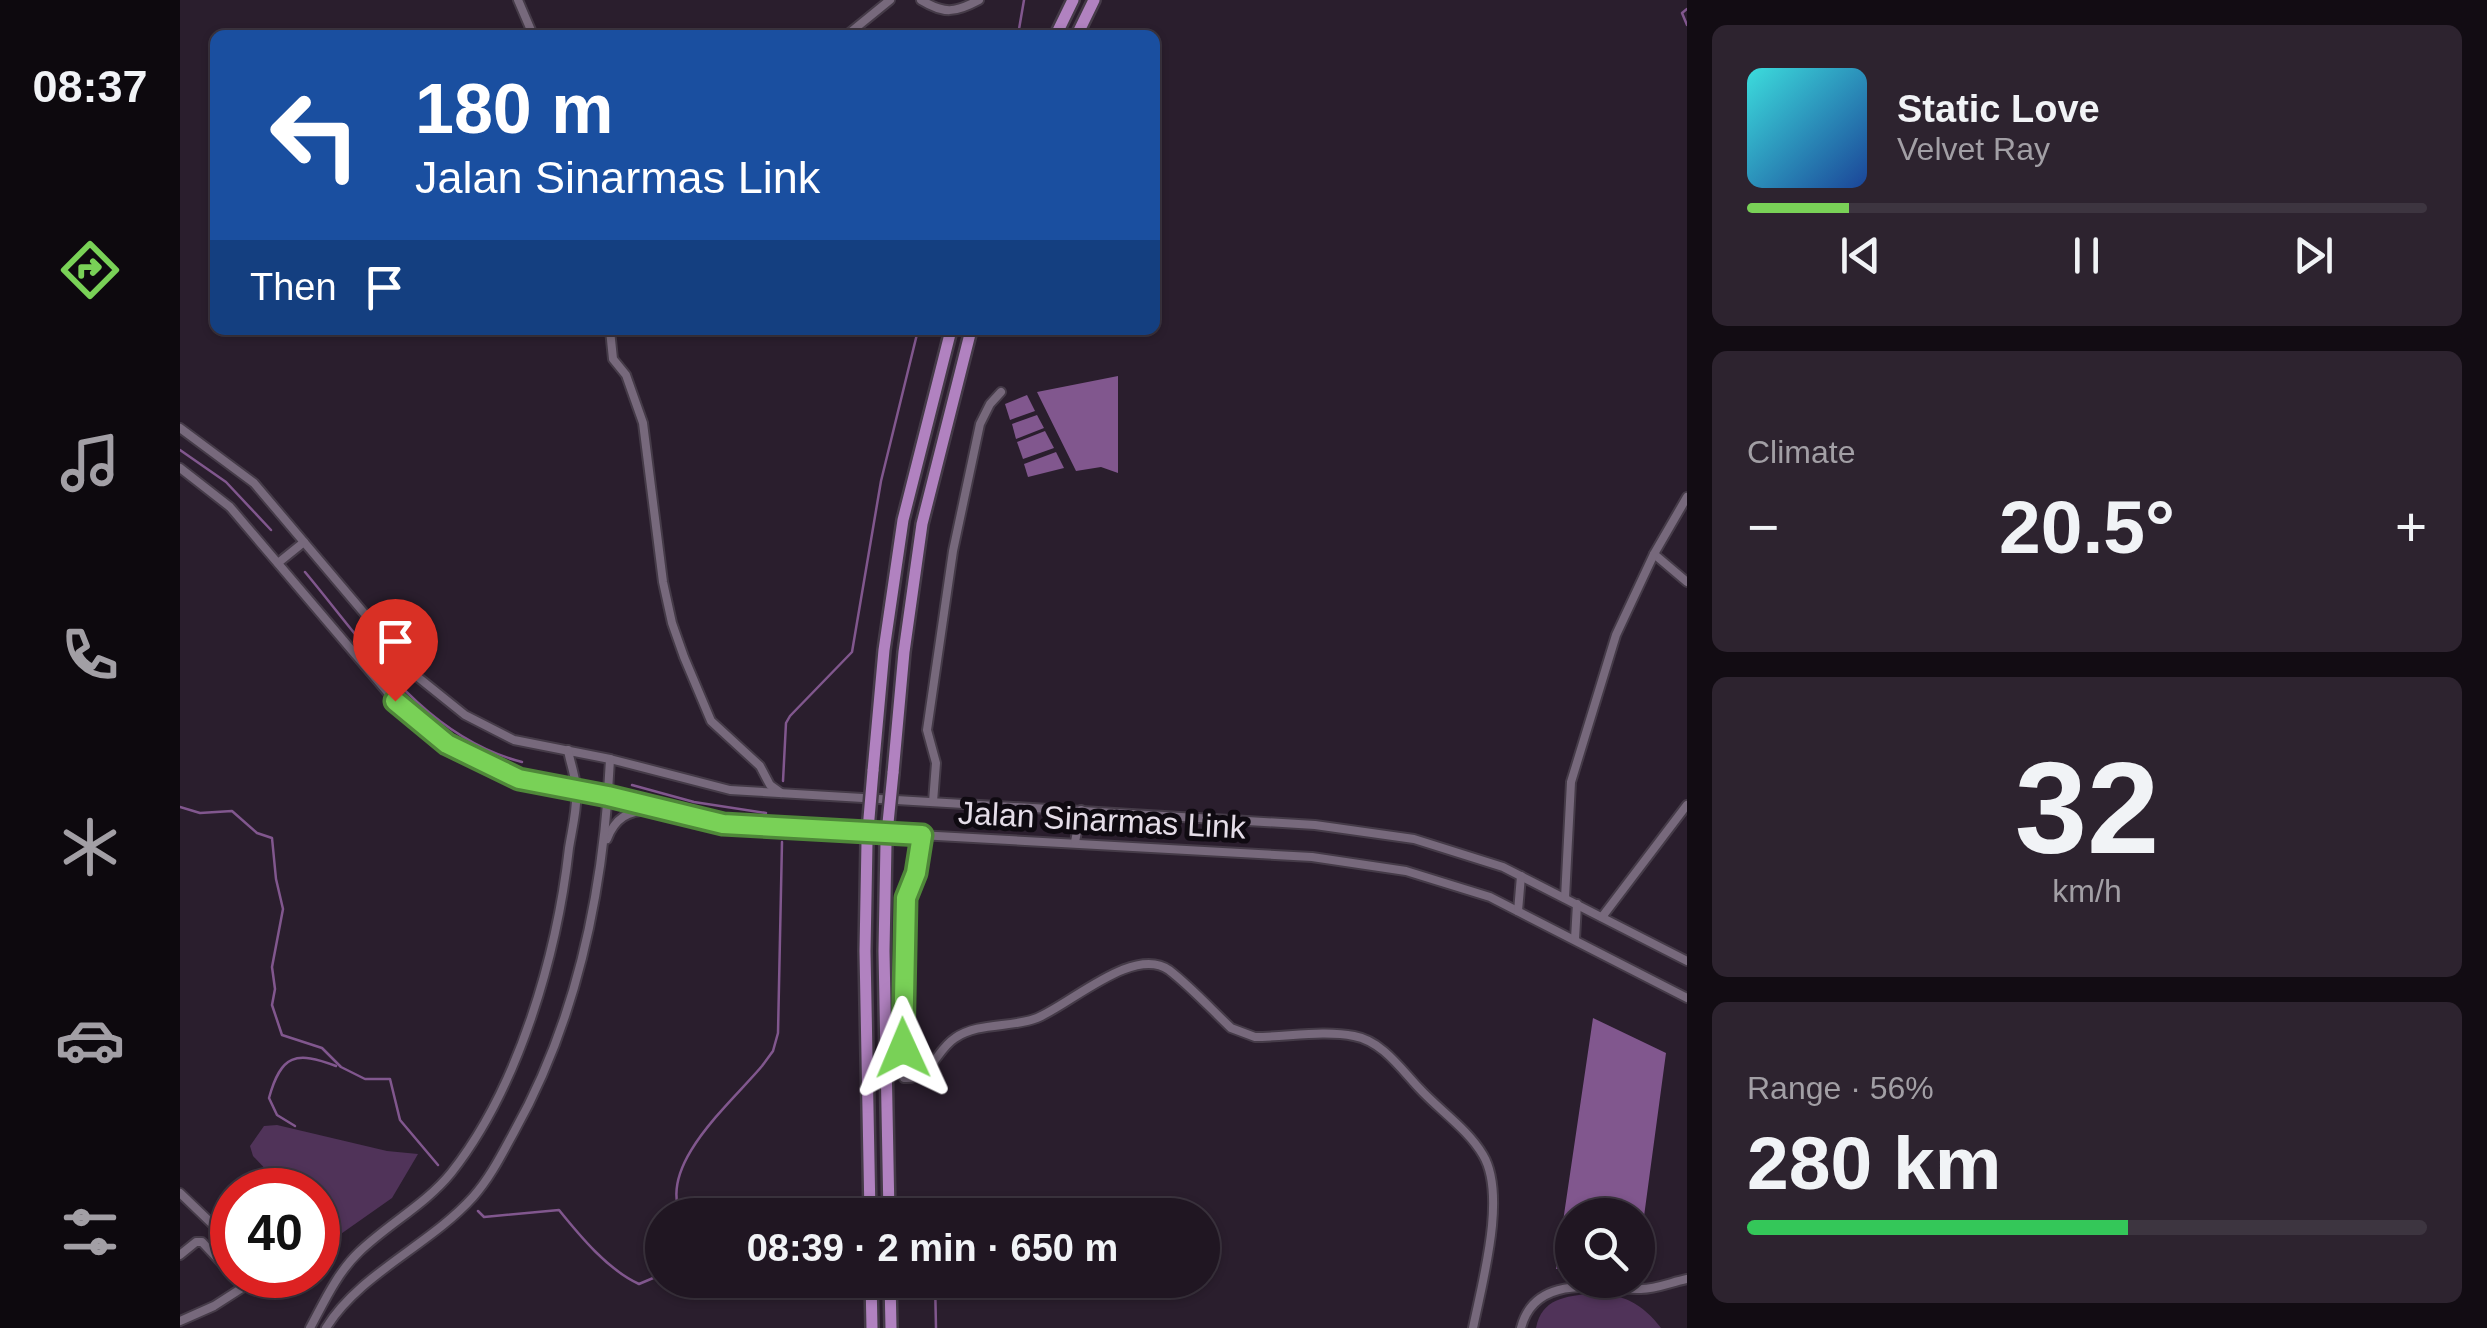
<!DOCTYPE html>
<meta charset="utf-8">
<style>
body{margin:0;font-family:Helvetica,sans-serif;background:#2d232f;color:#f1f3f6;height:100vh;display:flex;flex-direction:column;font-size:38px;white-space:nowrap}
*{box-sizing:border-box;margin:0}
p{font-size:32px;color:#a29fa5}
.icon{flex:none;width:55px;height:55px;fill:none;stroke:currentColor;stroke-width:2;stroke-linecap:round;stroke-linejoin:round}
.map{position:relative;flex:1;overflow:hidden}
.panel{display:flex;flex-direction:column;gap:25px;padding:25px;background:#120c13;width:800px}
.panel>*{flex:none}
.banner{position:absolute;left:30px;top:30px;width:950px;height:305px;border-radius:15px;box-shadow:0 2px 8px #0004,0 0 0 2px #3d3540;background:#1a4fa0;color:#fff;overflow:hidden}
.buttons{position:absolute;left:1375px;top:1198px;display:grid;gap:20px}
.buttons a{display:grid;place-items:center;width:100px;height:100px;border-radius:50%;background:#201622;box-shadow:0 2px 8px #0004,0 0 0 2px #3d3540;font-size:50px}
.speed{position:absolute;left:30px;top:1168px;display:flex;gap:20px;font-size:50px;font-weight:700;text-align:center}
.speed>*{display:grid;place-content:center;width:130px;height:130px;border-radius:50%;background:#201622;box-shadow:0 2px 8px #0004,0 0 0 2px #3d3540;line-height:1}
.speed .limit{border:15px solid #d22;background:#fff;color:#111}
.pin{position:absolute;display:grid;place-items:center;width:85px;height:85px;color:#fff;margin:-102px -42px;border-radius:50% 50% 50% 0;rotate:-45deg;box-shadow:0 0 10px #0007}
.pin .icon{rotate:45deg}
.me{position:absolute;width:110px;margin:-55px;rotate:359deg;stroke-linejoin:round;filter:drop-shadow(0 0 8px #0008)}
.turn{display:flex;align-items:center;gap:35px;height:210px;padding:0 40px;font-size:45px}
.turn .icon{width:130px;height:130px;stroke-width:2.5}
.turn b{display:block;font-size:70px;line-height:85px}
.then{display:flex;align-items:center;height:95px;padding:0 40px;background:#0003;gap:20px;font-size:38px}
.big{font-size:75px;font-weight:700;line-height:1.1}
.panel .widget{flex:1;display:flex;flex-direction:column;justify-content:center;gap:15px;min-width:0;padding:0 35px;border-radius:15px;background:#2d232f}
.panel .dial{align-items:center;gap:0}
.dial b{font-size:130px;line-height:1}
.song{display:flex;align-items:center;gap:30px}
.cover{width:120px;height:120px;border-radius:15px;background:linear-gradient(135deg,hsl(180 70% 55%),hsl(220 70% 35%))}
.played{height:10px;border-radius:5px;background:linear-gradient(90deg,#79d157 15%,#3d3540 15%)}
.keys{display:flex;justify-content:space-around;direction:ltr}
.heat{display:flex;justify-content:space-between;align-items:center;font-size:55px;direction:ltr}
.charge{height:15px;border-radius:8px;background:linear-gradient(90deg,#34c759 56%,#3d3540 0)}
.trip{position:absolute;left:465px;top:1198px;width:575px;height:100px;border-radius:50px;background:#201622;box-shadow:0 2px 8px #0004,0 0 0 2px #3d3540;font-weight:700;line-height:100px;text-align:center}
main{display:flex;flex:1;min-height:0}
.dock{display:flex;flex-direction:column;width:180px;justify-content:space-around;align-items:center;background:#0d090e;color:#a29fa5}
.dock .icon{width:70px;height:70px}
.dock .active{color:#79d157}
.dock b{font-size:45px;color:#f1f3f6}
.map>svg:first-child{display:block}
</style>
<main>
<nav class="dock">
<b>08:37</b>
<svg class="icon active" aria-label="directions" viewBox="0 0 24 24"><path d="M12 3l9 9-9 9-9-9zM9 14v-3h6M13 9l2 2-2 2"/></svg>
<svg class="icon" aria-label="music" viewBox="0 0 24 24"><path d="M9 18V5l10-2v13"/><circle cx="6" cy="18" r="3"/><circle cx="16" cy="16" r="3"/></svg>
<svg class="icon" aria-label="phone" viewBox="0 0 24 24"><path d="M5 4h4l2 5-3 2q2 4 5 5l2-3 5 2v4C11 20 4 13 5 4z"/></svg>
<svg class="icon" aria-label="climate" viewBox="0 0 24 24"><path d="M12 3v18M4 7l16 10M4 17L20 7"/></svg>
<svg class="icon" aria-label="car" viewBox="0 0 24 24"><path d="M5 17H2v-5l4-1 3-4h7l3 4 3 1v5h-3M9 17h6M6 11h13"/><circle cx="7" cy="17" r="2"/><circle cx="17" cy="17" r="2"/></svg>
<svg class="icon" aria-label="filters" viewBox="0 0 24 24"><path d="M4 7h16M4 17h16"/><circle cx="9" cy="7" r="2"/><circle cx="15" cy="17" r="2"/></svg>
</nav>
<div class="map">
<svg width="1507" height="1328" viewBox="0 0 1507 1328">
<rect width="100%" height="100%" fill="#2a1e2d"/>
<g fill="#503359">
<path d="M97,1125L207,1151L238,1154L212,1198L138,1250V1190H89L87,1187L95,1179L73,1156L70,1146L84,1126Z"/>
<path d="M1412,1293C1443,1294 1462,1303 1481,1328H1356C1362,1298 1385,1297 1412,1293Z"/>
</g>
<g fill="#81578e">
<path d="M938,376V473L921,467L896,471L857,392Z"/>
<path d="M847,395L855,411L830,420L825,404Z"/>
<path d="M857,415L864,428L836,439L832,424Z"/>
<path d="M865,431L874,448L843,459L837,442Z"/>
<path d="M876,452L884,468L848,477L844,464Z"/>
<path d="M1413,1018L1486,1053L1458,1261V1215H1392V1269H1376Z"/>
</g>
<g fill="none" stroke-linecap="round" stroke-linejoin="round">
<g stroke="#81578e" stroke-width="2.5">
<path d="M1507,9L1502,13L1507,25"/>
<path d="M838,35L844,0"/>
<path d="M0,450L46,482L91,530"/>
<path d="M125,572C186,645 244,737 342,762"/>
<path d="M603,781L606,723L610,716L672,652L701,481L738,330"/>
<path d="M452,785L514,802L586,813"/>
<path d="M0,807L20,813L52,811L77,833L92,838L96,879L103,909L92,967L95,989L92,1005L102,1035L142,1048L161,1067L185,1079H210L220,1120L258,1165"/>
<path d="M115,1126L97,1115L89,1098C101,1054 116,1051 156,1066"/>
<path d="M298,1211L304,1217L379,1210C400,1236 428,1270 459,1284L478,1276L474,1266L482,1255"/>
<path d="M501,1215C477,1165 552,1102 582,1066L593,1051L598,1033L602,842"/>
<path d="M755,1280L756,1328"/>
</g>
<defs>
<g id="minor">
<path d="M338,0L353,35"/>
<path d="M741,0C764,14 775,13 799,0"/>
<path d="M667,35L710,0"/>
<path d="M430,330L433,359L446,375L463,423L483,582L492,623L504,657L531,721L580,766L590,785L601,793"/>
<path d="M0,428L74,483L239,678L285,715L334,740L430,759L550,790L1135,825L1234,839L1323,867L1507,961"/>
<path d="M0,468L50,507L215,701L267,744L339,779L429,795L543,824L1132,857L1226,871L1310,897L1507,998"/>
<path d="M1474,554L1507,582"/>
<path d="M98,563L124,542"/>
<path d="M753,802L756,763L747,730L773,551L800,424L810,404L821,392"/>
<path d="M742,835L736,873L726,898L722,987L724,1078C751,1080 755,1051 775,1038C798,1022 832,1028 857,1018C891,1004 954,945 989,970C1011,987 1031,1009 1051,1028L1075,1037C1107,1037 1143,1030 1174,1036C1202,1041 1221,1069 1239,1088C1259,1110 1288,1129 1303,1155C1327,1195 1302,1283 1293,1328"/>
<path d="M427,839C435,818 448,811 469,810"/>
<path d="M895,842L901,810"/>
<path d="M1385,898L1391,782L1436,635L1474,554L1507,497"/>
<path d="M1338,911L1341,876"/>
<path d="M1422,917L1507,805"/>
<path d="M1395,939L1397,904"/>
<path d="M0,1193L52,1243"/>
<path d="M0,1255L16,1242H22L52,1274"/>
<path d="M0,1321L34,1306L79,1277L77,1275"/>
<path d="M130,1328C144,1302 157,1273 179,1252C208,1224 246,1204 271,1173C339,1087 377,955 389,848C392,829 398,806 396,787C395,775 390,762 388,750"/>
<path d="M146,1328C179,1274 250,1245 293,1197C310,1178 322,1154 334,1132C398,1018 424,889 430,759"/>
<path d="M1341,1328C1355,1273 1418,1289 1461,1289C1476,1289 1492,1282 1507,1279"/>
</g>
<g id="highway">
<path d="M876,35L893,0"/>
<path d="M897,35L914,0"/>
<path d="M693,771L704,650L723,520L771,330"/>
<path d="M713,773L724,652L742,524L791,330"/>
<path d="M687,842L685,951L690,1215"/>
<path d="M706,843L704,951L709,1215"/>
<path d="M691,1280L692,1328"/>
<path d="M710,1280L711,1328"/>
</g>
</defs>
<use href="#minor" stroke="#453b48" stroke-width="12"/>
<use href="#highway" stroke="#453b48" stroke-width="16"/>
<use href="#minor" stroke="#77697c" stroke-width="8"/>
<use href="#highway" stroke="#b182c0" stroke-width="11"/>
<defs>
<g id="highway-bridge">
<path d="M687,842L693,771"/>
<path d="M706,843L713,773"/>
</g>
</defs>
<use href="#highway-bridge" stroke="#453b48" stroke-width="16" stroke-linecap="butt"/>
<use href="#highway-bridge" stroke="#b182c0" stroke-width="11"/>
</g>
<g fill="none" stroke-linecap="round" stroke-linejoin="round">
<defs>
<path id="route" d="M215,701L267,744L339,779L428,796L543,824L742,835L736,873L726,898L723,1048"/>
</defs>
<use href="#route" stroke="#4f8839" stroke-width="25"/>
<use href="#route" stroke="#79d157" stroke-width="18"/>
</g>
<g text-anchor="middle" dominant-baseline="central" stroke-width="10" stroke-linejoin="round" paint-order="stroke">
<g font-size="32" fill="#e5dde8" stroke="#0f0a11">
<text transform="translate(922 820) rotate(3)">Jalan Sinarmas Link</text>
</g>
</g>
</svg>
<div class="buttons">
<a><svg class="icon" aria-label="search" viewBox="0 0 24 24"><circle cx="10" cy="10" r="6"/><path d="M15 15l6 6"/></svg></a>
</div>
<div class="speed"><div class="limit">40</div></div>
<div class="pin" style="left:215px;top:701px;background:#d93025"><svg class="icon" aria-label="arrive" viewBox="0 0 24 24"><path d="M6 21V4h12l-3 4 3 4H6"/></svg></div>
<svg class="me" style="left:723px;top:1048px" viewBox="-20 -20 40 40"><path d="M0-17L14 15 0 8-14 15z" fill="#79d157" stroke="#fff" stroke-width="4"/></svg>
<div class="trip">08:39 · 2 min · 650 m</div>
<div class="banner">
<div class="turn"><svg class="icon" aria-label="left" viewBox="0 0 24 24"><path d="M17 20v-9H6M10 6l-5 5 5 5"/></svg><div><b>180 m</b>Jalan Sinarmas Link</div></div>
<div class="then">Then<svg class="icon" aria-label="arrive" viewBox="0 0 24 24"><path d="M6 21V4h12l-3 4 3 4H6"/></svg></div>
</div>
</div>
<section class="panel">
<div class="widget">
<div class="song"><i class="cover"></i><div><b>Static Love</b><p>Velvet Ray</p></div></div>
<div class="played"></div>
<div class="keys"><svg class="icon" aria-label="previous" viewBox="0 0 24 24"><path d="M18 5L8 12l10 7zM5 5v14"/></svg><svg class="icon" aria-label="pause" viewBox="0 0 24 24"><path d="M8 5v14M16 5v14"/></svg><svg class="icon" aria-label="next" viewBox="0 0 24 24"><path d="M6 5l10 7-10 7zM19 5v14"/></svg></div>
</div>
<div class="widget"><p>Climate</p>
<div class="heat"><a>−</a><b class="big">20.5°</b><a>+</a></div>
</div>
<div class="widget dial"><b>32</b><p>km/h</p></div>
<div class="widget"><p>Range · 56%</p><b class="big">280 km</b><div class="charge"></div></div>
</section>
</main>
